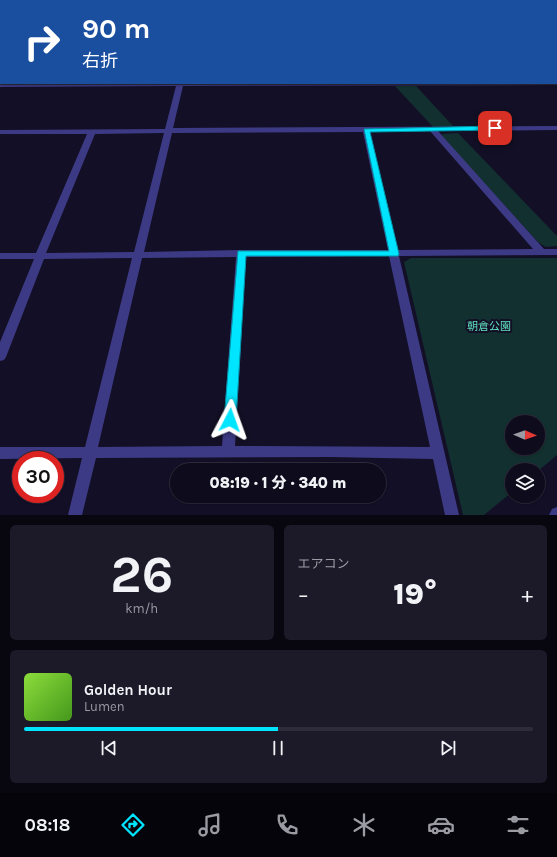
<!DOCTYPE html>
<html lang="ja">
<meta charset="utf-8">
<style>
body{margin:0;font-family:Karla,"Noto Sans JP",sans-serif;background:#1c1929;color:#f1f3f6;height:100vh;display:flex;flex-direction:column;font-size:15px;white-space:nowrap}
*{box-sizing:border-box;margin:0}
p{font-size:13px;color:#9b9ba3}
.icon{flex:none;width:22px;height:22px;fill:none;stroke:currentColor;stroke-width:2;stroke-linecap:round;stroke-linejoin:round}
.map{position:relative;height:515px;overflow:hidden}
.panel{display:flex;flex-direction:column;gap:10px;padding:10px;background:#08060f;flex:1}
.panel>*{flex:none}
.top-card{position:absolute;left:0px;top:0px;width:557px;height:84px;box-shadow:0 1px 3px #0004,0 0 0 1px #2e2b3b;background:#1a4fa0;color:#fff;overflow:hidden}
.needle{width:26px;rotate:92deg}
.tools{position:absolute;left:505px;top:415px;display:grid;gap:8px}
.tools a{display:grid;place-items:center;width:40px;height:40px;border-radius:50%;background:#0e0b1c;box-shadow:0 1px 3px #0004,0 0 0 1px #2e2b3b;font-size:20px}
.speed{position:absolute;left:12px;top:451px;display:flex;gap:8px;font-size:20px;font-weight:700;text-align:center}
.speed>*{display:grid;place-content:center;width:52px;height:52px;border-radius:50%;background:#0e0b1c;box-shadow:0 1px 3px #0004,0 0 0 1px #2e2b3b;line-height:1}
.speed .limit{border:6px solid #d22;background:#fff;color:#111}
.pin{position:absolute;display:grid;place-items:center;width:34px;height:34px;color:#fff;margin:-17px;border-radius:8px;box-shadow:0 2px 6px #0006}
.me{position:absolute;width:44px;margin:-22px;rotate:4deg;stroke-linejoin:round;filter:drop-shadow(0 0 3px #0008)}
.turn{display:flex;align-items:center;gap:14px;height:84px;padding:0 16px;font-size:18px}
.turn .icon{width:52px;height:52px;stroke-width:2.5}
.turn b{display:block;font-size:28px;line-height:34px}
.big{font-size:30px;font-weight:800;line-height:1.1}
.panel .widget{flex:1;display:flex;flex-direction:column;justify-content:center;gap:6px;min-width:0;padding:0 14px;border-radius:6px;background:#1c1929}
.panel .dial{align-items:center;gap:0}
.dial b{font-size:52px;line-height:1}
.song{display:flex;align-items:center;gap:12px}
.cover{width:48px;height:48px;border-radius:6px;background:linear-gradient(135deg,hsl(90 70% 55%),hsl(100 70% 35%))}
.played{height:4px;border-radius:2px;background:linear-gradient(90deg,#00e5ff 50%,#2e2b3b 50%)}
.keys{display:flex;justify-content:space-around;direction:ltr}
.heat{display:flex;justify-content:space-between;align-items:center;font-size:22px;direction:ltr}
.panel .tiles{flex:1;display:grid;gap:10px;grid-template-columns:1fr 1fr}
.widget:last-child{grid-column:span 2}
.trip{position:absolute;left:170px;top:463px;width:216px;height:40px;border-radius:20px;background:#0e0b1c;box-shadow:0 1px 3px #0004,0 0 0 1px #2e2b3b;font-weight:800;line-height:40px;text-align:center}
.tabs{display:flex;height:64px;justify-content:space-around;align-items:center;background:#06040b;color:#9b9ba3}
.tabs .icon{width:28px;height:28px}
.tabs .selected{color:#00e5ff}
.tabs b{font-size:18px;color:#f1f3f6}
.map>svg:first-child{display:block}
</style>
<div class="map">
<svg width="557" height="515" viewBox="0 0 557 515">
<rect width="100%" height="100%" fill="#130f26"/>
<g fill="#12302f" fill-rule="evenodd">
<path d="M395,86H416L453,126L433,127Z"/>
<path d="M458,133L557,236V246L546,247L539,243L441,136L442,134Z"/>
<path d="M411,258H557V455L538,471L512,470V492L484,515H463L404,262ZM512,422H538V448H512Z"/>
</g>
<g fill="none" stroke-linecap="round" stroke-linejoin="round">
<g fill="#3d3a85" fill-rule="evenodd">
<path d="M198,0H204L197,1Z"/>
<path d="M288,0H306L307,1H287Z"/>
<path d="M315,0H321L322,1H316Z"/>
<path d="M332,0H338L339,1H333Z"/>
<path d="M408,0H414L415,1H409Z"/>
<path d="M492,0H498L499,1H493Z"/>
<path d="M557,5V9L556,10V6Z"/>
<path d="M556,14L557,15V21L556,20Z"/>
<rect x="0" y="23" width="1" height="4"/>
<rect x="556" y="46" width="1" height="4"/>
<rect x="0" y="48" width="1" height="4"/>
<rect x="0" y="72" width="1" height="4"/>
<path d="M556,81L557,85L183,86L173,128L557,126V130L438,131L544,249H557V255L399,256L459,515H445L433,459L331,457L96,458L82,515H68L82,458L0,459V447H85L132,258L44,259L6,357L4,360L0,361V342L34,259H0V253H36L87,134H0V130L165,129L176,86L0,87V83H556ZM430,131L533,249L398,250L370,132ZM363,132L388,250H241L144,252L172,133ZM164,133L134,252L46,253L95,134ZM389,256L430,447L235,446L246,257ZM236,257L222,446L98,447L142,258Z"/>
<path d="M557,507V515H549L552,509Z"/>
</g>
</g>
<path fill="#00e5ff" stroke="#0095a6" d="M495,126L498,128L497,130L370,132L399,254L398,256H246L236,420L234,424L230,425L226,424L224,420L238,251H389L364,129Z"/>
<g text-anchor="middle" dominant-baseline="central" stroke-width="4" stroke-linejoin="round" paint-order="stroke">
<g font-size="11" fill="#5fe0c0" stroke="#130f26">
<text x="489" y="326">朝倉公園</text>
</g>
</g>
</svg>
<div class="tools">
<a><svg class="needle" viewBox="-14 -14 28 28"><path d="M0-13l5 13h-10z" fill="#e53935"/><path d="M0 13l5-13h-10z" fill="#9b9ba3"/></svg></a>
<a><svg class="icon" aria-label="layers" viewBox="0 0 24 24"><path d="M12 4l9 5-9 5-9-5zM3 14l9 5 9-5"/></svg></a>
</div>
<div class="speed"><div class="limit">30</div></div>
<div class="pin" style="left:495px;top:128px;background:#d93025"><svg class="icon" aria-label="arrive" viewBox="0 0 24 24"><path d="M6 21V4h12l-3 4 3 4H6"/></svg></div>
<svg class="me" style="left:230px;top:420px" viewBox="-20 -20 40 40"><path d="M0-17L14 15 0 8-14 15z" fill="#00e5ff" stroke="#fff" stroke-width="4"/></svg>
<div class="trip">08:19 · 1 分 · 340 m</div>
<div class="top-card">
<div class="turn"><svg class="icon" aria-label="right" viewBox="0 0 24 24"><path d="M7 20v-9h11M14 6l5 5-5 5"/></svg><div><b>90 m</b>右折</div></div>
</div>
</div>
<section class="panel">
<div class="tiles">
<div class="widget dial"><b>26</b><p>km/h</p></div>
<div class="widget"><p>エアコン</p>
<div class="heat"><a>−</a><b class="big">19°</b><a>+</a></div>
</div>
<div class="widget">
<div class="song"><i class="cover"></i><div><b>Golden Hour</b><p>Lumen</p></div></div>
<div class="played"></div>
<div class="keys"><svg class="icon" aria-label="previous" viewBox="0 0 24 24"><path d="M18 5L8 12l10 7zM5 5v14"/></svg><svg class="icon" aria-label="pause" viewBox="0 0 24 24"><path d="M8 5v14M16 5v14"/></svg><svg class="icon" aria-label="next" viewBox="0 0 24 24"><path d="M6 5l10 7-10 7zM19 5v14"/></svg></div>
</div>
</div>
</section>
<nav class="tabs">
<b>08:18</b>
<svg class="icon selected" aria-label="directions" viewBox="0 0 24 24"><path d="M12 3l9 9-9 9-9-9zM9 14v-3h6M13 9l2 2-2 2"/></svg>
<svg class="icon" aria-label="music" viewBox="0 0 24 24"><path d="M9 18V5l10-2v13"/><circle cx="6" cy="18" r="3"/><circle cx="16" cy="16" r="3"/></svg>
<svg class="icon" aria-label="phone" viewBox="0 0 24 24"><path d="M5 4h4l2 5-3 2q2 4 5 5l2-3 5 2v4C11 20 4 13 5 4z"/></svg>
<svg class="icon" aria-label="climate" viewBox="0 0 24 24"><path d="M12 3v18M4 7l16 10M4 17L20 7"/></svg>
<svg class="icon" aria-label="car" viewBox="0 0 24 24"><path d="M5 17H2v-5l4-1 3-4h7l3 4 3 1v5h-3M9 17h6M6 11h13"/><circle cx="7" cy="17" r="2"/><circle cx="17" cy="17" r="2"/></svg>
<svg class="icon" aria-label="filters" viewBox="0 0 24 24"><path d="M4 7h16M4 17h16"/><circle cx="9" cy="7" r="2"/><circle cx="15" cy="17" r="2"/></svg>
</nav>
